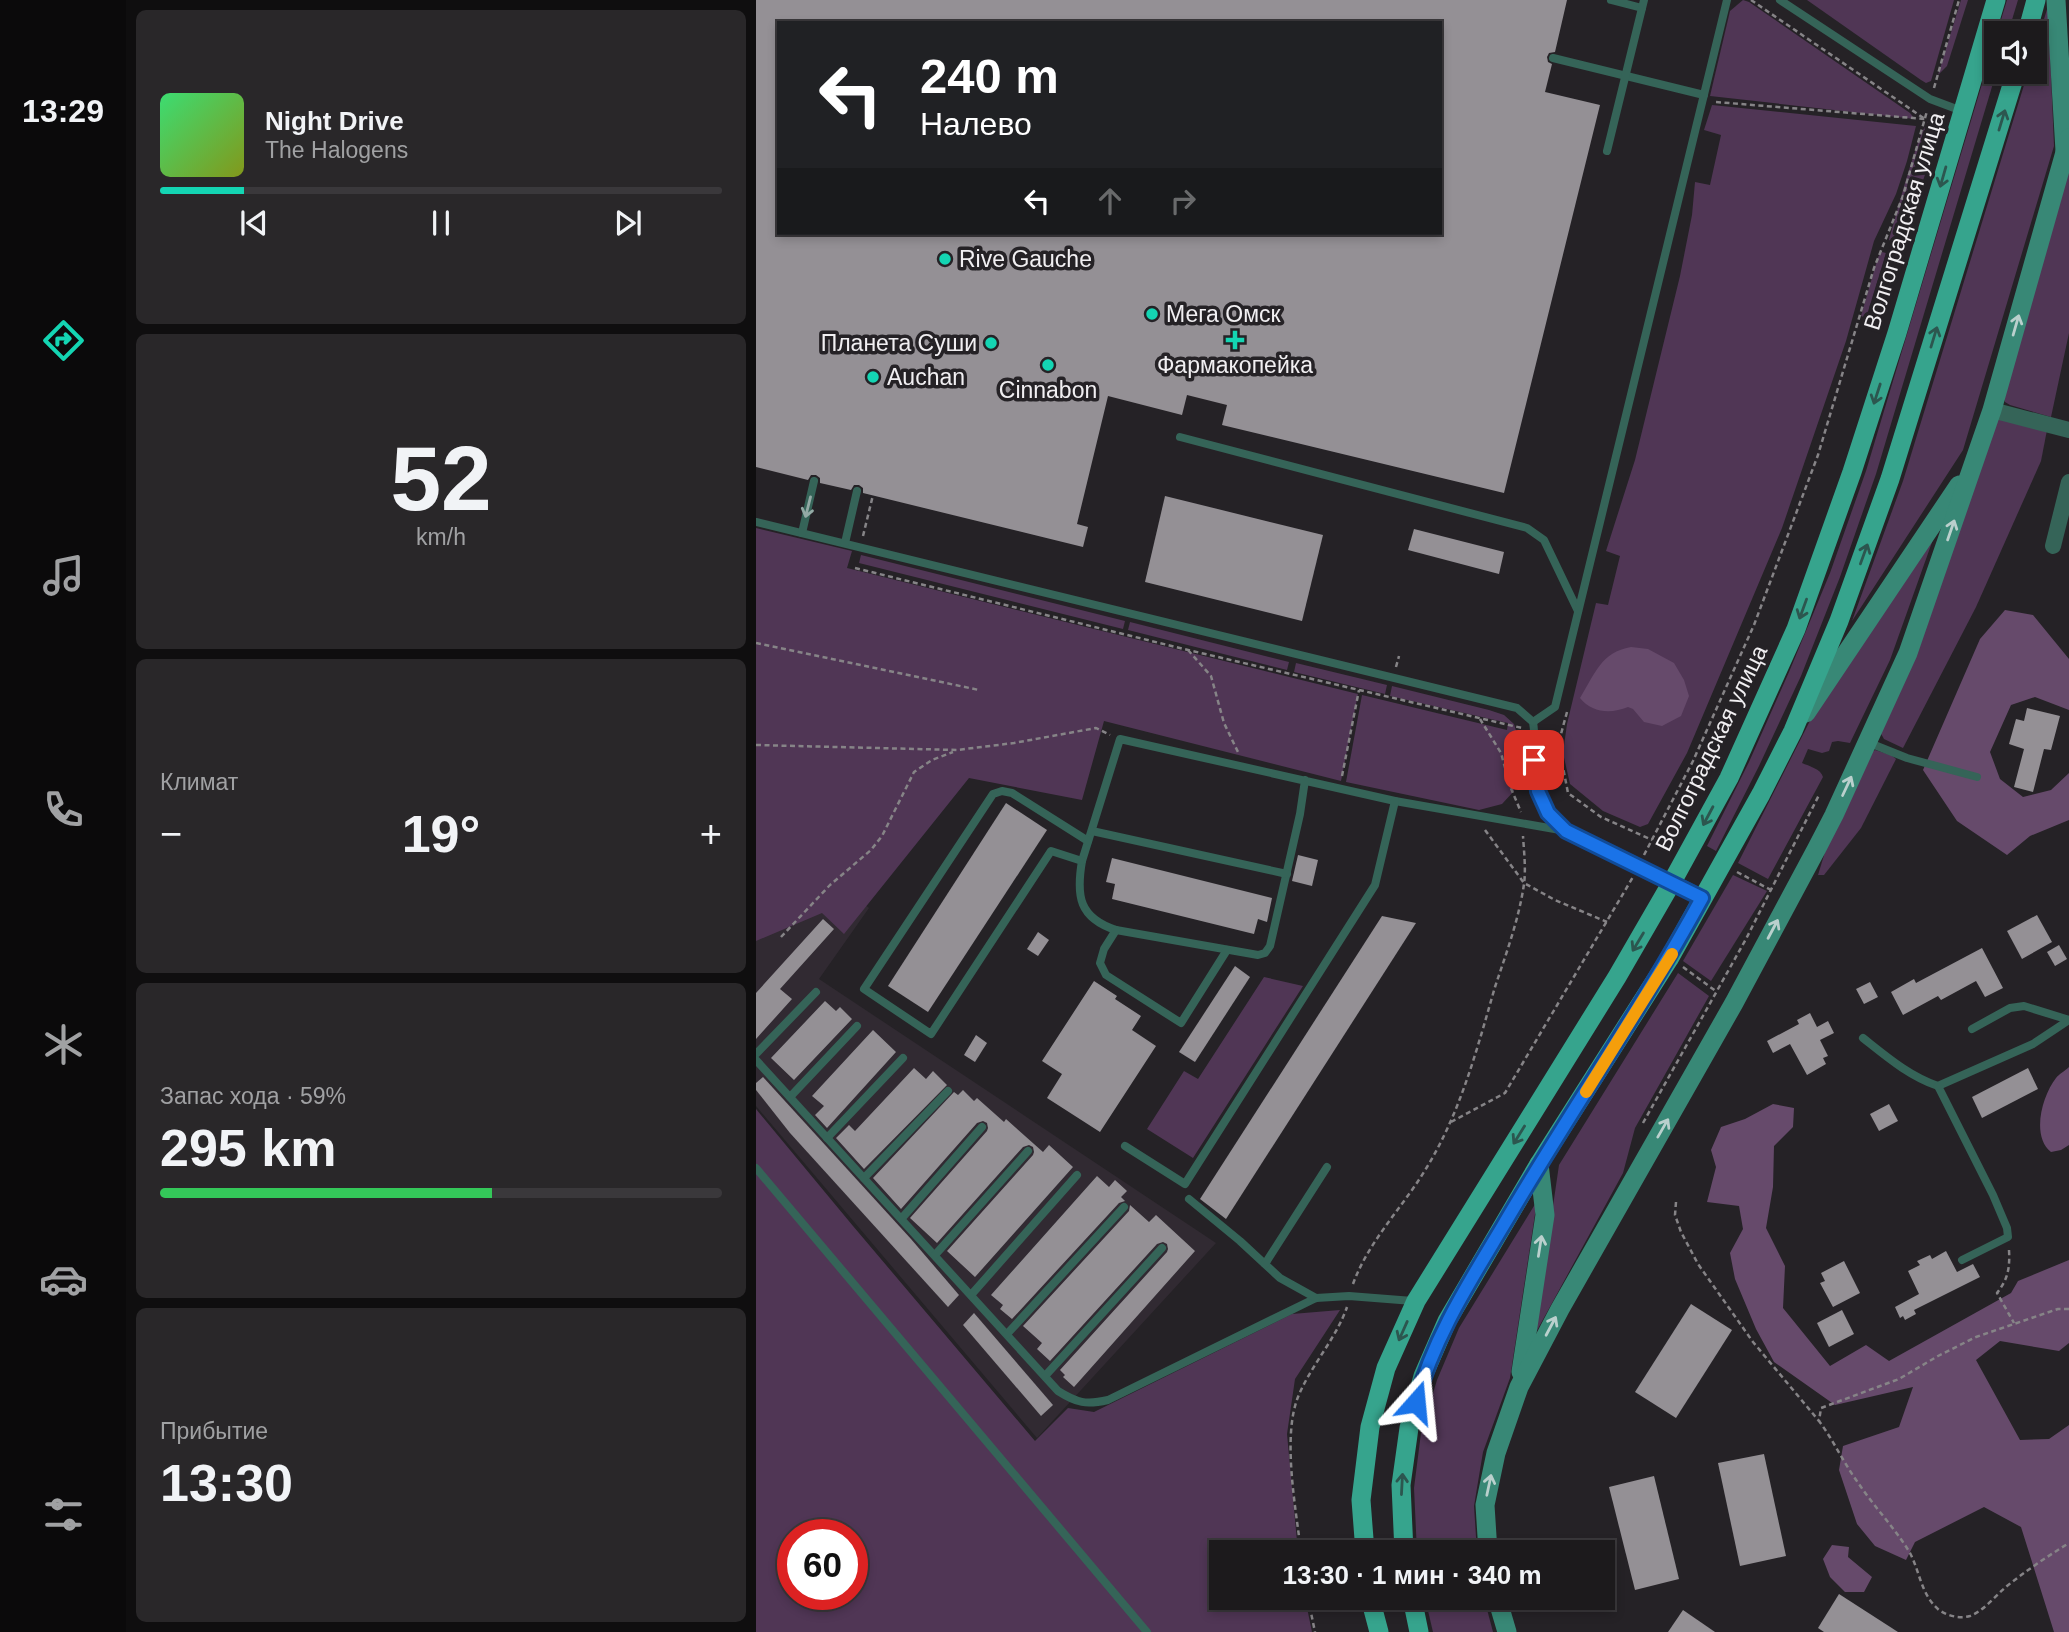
<!DOCTYPE html>
<html lang="ru">
<meta charset="utf-8">
<style>
body{margin:0;font-family:Arial,sans-serif;background:#292729;color:#f1f3f6;height:100vh;display:flex;flex-direction:column;font-size:26px;white-space:nowrap}
*{box-sizing:border-box;margin:0}
p{font-size:23px;color:#a0a1a3}
.icon{flex:none;width:38px;height:38px;fill:none;stroke:currentColor;stroke-width:2;stroke-linecap:round;stroke-linejoin:round}
.map{position:relative;flex:1;overflow:hidden}
.details{display:flex;flex-direction:column;gap:10px;padding:10px;background:#0f0e0f;width:630px}
.details>*{flex:none}
.top-card{position:absolute;left:21px;top:21px;width:665px;height:214px;border-radius:0px;box-shadow:0 4px 10px #0003,0 0 0 2px #3a383b;background:#202124;color:#fff;overflow:hidden}
.fabs{position:absolute;left:1228px;top:21px;display:grid;gap:14px}
.fabs a{display:grid;place-items:center;width:63px;height:63px;border-radius:0px;background:#1c1a1c;box-shadow:0 4px 10px #0003,0 0 0 2px #3a383b;font-size:35px}
.speed{position:absolute;left:21px;top:1519px;display:flex;gap:14px;font-size:35px;font-weight:700;text-align:center}
.speed>*{display:grid;place-content:center;width:91px;height:91px;border-radius:50%;background:#1c1a1c;box-shadow:0 4px 10px #0003,0 0 0 2px #3a383b;line-height:1}
.speed .limit{border:10px solid #d22;background:#fff;color:#111}
.pin{position:absolute;display:grid;place-items:center;width:60px;height:60px;color:#fff;margin:-30px;border-radius:14px;box-shadow:0 4px 10px #0006}
.me{position:absolute;width:77px;margin:-38px;rotate:18deg;stroke-linejoin:round;filter:drop-shadow(0 0 5px #0008)}
.turn{display:flex;align-items:center;gap:24px;height:147px;padding:0 28px;font-size:32px}
.turn .icon{width:91px;height:91px;stroke-width:2.5}
.turn b{display:block;font-size:49px;line-height:60px}
.lanes{display:flex;align-items:center;height:66px;padding:0 28px;background:#0003;justify-content:center;gap:35px;direction:ltr}
.lanes .off{opacity:.35}
.big{font-size:52px;font-weight:700;line-height:1.1}
.details .widget{flex:1;display:flex;flex-direction:column;justify-content:center;gap:10px;min-width:0;padding:0 24px;border-radius:10px;background:#292729}
.details .dial{align-items:center;gap:0}
.dial b{font-size:91px;line-height:1}
.song{display:flex;align-items:center;gap:21px}
.cover{width:84px;height:84px;border-radius:10px;background:linear-gradient(135deg,hsl(140 70% 55%),hsl(70 70% 35%))}
.played{height:7px;border-radius:4px;background:linear-gradient(90deg,#14d5b3 15%,#3a383b 15%)}
.keys{display:flex;justify-content:space-around;direction:ltr}
.heat{display:flex;justify-content:space-between;align-items:center;font-size:38px;direction:ltr}
.charge{height:10px;border-radius:5px;background:linear-gradient(90deg,#34c759 59%,#3a383b 0)}
.trip{position:absolute;left:453px;top:1540px;width:406px;height:70px;border-radius:0px;background:#1c1a1c;box-shadow:0 4px 10px #0003,0 0 0 2px #3a383b;font-weight:700;line-height:70px;text-align:center}
main{display:flex;flex:1;min-height:0}
.dock{display:flex;flex-direction:column;width:126px;justify-content:space-around;align-items:center;background:#0b0a0b;color:#a0a1a3}
.dock .icon{width:49px;height:49px}
.dock .on{color:#14d5b3}
.dock b{font-size:32px;color:#f1f3f6}
.map>svg:first-child{display:block}
</style>
<main>
<nav class="dock">
<b>13:29</b>
<svg class="icon on" aria-label="directions" viewBox="0 0 24 24"><path d="M12 3l9 9-9 9-9-9zM9 14v-3h6M13 9l2 2-2 2"/></svg>
<svg class="icon" aria-label="music" viewBox="0 0 24 24"><path d="M9 18V5l10-2v13"/><circle cx="6" cy="18" r="3"/><circle cx="16" cy="16" r="3"/></svg>
<svg class="icon" aria-label="phone" viewBox="0 0 24 24"><path d="M5 4h4l2 5-3 2q2 4 5 5l2-3 5 2v4C11 20 4 13 5 4z"/></svg>
<svg class="icon" aria-label="climate" viewBox="0 0 24 24"><path d="M12 3v18M4 7l16 10M4 17L20 7"/></svg>
<svg class="icon" aria-label="car" viewBox="0 0 24 24"><path d="M5 17H2v-5l4-1 3-4h7l3 4 3 1v5h-3M9 17h6M6 11h13"/><circle cx="7" cy="17" r="2"/><circle cx="17" cy="17" r="2"/></svg>
<svg class="icon" aria-label="filters" viewBox="0 0 24 24"><path d="M4 7h16M4 17h16"/><circle cx="9" cy="7" r="2"/><circle cx="15" cy="17" r="2"/></svg>
</nav>
<section class="details">
<div class="widget">
<div class="song"><i class="cover"></i><div><b>Night Drive</b><p>The Halogens</p></div></div>
<div class="played"></div>
<div class="keys"><svg class="icon" aria-label="previous" viewBox="0 0 24 24"><path d="M18 5L8 12l10 7zM5 5v14"/></svg><svg class="icon" aria-label="pause" viewBox="0 0 24 24"><path d="M8 5v14M16 5v14"/></svg><svg class="icon" aria-label="next" viewBox="0 0 24 24"><path d="M6 5l10 7-10 7zM19 5v14"/></svg></div>
</div>
<div class="widget dial"><b>52</b><p>km/h</p></div>
<div class="widget"><p>Климат</p>
<div class="heat"><a>−</a><b class="big">19°</b><a>+</a></div>
</div>
<div class="widget"><p>Запас хода · 59%</p><b class="big">295 km</b><div class="charge"></div></div>
<div class="widget"><p>Прибытие</p><b class="big">13:30</b></div>
</section>
<div class="map">
<svg width="1313" height="1632" viewBox="0 0 1313 1632">
<rect width="100%" height="100%" fill="#252226"/>
<path fill="#312a32" d="M54,858L113,908L63,979L460,1243L281,1438L0,1106V917Z"/>
<g fill="#503655" fill-rule="evenodd">
<path d="M987,0L993,2L1154,113L1159,119L954,96L974,11Z"/>
<path d="M1051,0H1198L1175,81L1170,83L1165,80Z"/>
<path d="M1205,0H1212L1191,66L1182,75Z"/>
<path d="M1251,0H1262L1252,33H1241Z"/>
<path d="M1292,6L1298,146L1207,450L1096,621L1147,481L1272,72H1279V49Z"/>
<path d="M1241,34V70L1120,474L1084,577L1045,676L1003,766L960,851L951,846L993,762L1033,672L1074,573L1110,471Z"/>
<path d="M956,105L1160,126L1151,161L1140,194L1118,241L1090,341L1026,528L931,753L892,824L884,827L847,811L814,784L807,753L811,724L840,603L852,605L864,556L850,551L879,460L924,276L936,215L939,182L954,185L965,135L948,130Z"/>
<path d="M1175,117C1189,142 1153,215 1141,241L1137,242L1133,240C1140,217 1162,129 1175,117Z"/>
<path d="M1313,163V333L1295,417L1254,405L1249,402L1246,392Z"/>
<path d="M1126,252L1130,253L1110,318L1105,316L1122,257Z"/>
<path d="M1241,419L1291,430L1285,461L1220,607L1147,748L1128,739L1124,732Z"/>
<path d="M1185,517L1134,660L1094,743L1082,741L1076,742L1073,751L1066,753L1052,749L1046,763C1053,766 1065,769 1067,777L1012,879L982,863L1066,697Z"/>
<path d="M0,528L96,551L91,568L602,694L585,781L348,721L326,800L213,778L88,934L66,913L0,941Z"/>
<path d="M105,555L369,621L367,629L103,563Z"/>
<path d="M374,622L533,662L531,670L372,630Z"/>
<path d="M540,663L631,685L629,694L538,672Z"/>
<path d="M636,686L733,710L748,715L758,724L761,734L758,791L746,804L723,810L590,782L606,695L751,730L752,723L634,696Z"/>
<path d="M1119,750L1135,755L1140,759L1105,828L1068,875H1062L1076,829L1112,755Z"/>
<path d="M977,875L1011,891L955,981L927,961Z"/>
<path d="M922,973L953,996L879,1128L867,1173L778,1336L803,1165Z"/>
<path d="M508,977L547,986L437,1158L391,1129L428,1071L442,1079Z"/>
<path d="M0,1109L97,1226L279,1441L312,1408L338,1412L536,1314L584,1310L539,1379L531,1434L542,1552H466V1598H549L556,1632H0ZM37,1535H96V1594H37Z"/>
<path d="M781,1201L754,1378L727,1452L718,1506L721,1552H661L658,1488L665,1433L681,1380L703,1328Z"/>
<path d="M669,1598H728L737,1632H677Z"/>
</g>
<g fill="#664a6b">
<path d="M1249,610L1277,615L1313,659V710L1279,697L1255,705L1234,752L1244,779L1267,797L1295,790L1313,773V820L1274,836L1251,855L1201,821L1167,770L1224,639Z"/>
<path d="M875,647L892,649L918,663L928,680L933,696L925,716L906,726L888,722L877,709L872,707C855,714 836,713 824,698C839,674 845,652 875,647Z"/>
<path d="M1313,1067V1145L1305,1150L1295,1152C1275,1136 1286,1096 1300,1078C1303,1074 1309,1071 1313,1067Z"/>
<path d="M1017,1104L1038,1108L1037,1127L1018,1146L1017,1187L1010,1228L1029,1266L1027,1308L1074,1366L1110,1345L1133,1361L1255,1293L1262,1281L1313,1260V1343L1303,1351L1244,1341L1220,1360L1264,1440L1293,1439L1313,1425V1632H1298L1265,1527L1228,1507L1159,1542L1150,1560L1119,1546L1101,1524L1083,1470L1087,1446L1143,1427L1157,1387L1079,1405L1018,1362L1000,1329L979,1279L974,1253L987,1229L983,1206L951,1202L960,1167L955,1150L965,1127L989,1119Z"/>
<path d="M1076,1545L1093,1547L1092,1557L1116,1577L1108,1592H1089L1074,1577L1067,1559Z"/>
</g>
<g fill="#949095" fill-rule="evenodd">
<path d="M0,0H811L799,52L793,53L791,57L792,62L796,64L789,92L844,105L748,493L466,425L471,405L431,395L426,415L352,396L321,524L332,527L327,547L107,493V488L103,485H98L95,490L64,483V478L60,475H55L52,480L0,467ZM23,23H684V233H23Z"/>
<path d="M409,496L567,535L546,621L389,582Z"/>
<path d="M658,529L748,552L743,574L652,550Z"/>
<path d="M1271,708L1304,716L1295,750L1288,749L1277,792L1258,787L1268,749L1253,744L1260,719L1268,721Z"/>
<path d="M250,803L291,830L172,1012L132,986Z"/>
<path d="M542,855L562,860L556,886L536,881Z"/>
<path d="M356,858L516,898L511,922L502,919L498,934L356,899L359,884L350,882Z"/>
<path d="M1281,915L1296,942L1266,959L1251,931Z"/>
<path d="M626,916L660,923L470,1219L444,1199Z"/>
<path d="M67,919L78,929L24,989L36,999L0,1039V993Z"/>
<path d="M282,932L293,940L282,956L271,949Z"/>
<path d="M1303,945L1311,959L1299,966L1291,952Z"/>
<path d="M1226,948L1247,988L1229,997L1220,981L1185,1000L1182,996L1147,1015L1135,992L1158,979L1160,983Z"/>
<path d="M479,966L494,977L439,1062L423,1052Z"/>
<path d="M338,981L361,996L359,999L385,1016L376,1030L400,1046L344,1132L291,1098L306,1074L286,1061Z"/>
<path d="M1114,982L1122,997L1108,1004L1100,989Z"/>
<path d="M69,1001L80,1011L84,1007L96,1019L38,1080L15,1058Z"/>
<path d="M1054,1013L1061,1027L1072,1021L1078,1033L1064,1040L1072,1056L1067,1058L1070,1064L1051,1075L1034,1044L1017,1053L1011,1041L1043,1024L1041,1020Z"/>
<path d="M117,1030L140,1052L71,1128L59,1115L68,1106L56,1096Z"/>
<path d="M220,1035L231,1043L219,1062L208,1055Z"/>
<path d="M158,1068L170,1079L177,1071L191,1085L108,1169L80,1138L93,1125L99,1131Z"/>
<path d="M1272,1068L1282,1089L1226,1118L1216,1097Z"/>
<path d="M7,1077L155,1239L203,1295L192,1307L34,1133L0,1090V1083Z"/>
<path d="M207,1090L218,1101L221,1098L248,1122L250,1119L287,1152L293,1145L317,1167L219,1277L191,1251L277,1155L278,1152L277,1147L273,1145L267,1147L181,1243L154,1218L231,1131L232,1128L231,1123L227,1121L221,1123L145,1209L117,1178L198,1092L202,1095Z"/>
<path d="M1133,1104L1142,1121L1123,1131L1114,1114Z"/>
<path d="M341,1176L353,1187L359,1180L371,1191L365,1197L369,1201L363,1203L256,1319L244,1309L247,1305L235,1295Z"/>
<path d="M374,1205L393,1222L400,1215L439,1251L318,1387L307,1377L309,1375L304,1370L411,1252L412,1249L411,1244L407,1242L401,1244L294,1361L281,1349L286,1343L267,1326L373,1211Z"/>
<path d="M1190,1251L1201,1272L1217,1264L1224,1277L1158,1310L1160,1314L1149,1320L1147,1316L1144,1318L1139,1307L1163,1294L1152,1271L1164,1265L1161,1261L1174,1255L1176,1259Z"/>
<path d="M1088,1261L1104,1293L1077,1307L1064,1283L1069,1281L1065,1273Z"/>
<path d="M935,1304L976,1330L920,1418L879,1392Z"/>
<path d="M1086,1310L1098,1334L1073,1347L1061,1323Z"/>
<path d="M218,1313L297,1405L285,1416L207,1325Z"/>
<path d="M1008,1454L1030,1556L984,1566L962,1463Z"/>
<path d="M898,1476L923,1579L879,1590L853,1487Z"/>
<path d="M1083,1594L1142,1632H1068L1062,1628Z"/>
<path d="M927,1610L959,1632H912Z"/>
</g>
<g fill="none" stroke-linecap="round" stroke-linejoin="round">
<g stroke="#868487" stroke-width="2.5" stroke-dasharray="5 3.5" stroke-linecap="butt">
<path d="M995,0L1169,119"/>
<path d="M1178,88L1203,0"/>
<path d="M960,102L1169,119"/>
<path d="M107,536L117,495"/>
<path d="M99,568L432,650L766,728"/>
<path d="M0,643L223,690"/>
<path d="M432,650L455,676L468,723L482,752"/>
<path d="M640,667L643,656"/>
<path d="M811,712L805,734L804,752L812,793L845,817L896,840"/>
<path d="M724,719L745,753L754,786L765,812"/>
<path d="M0,745L201,750L258,743L340,728L354,735"/>
<path d="M586,776L603,690"/>
<path d="M729,830L768,883L799,900L851,922"/>
<path d="M888,855L937,761L998,625L1062,455L1118,268L1147,196L1171,111"/>
<path d="M981,872L1015,890"/>
<path d="M25,937L74,885L115,850L126,836L158,772L176,760L197,752"/>
<path d="M927,967L961,992"/>
<path d="M695,1122L749,1093L877,877"/>
<path d="M887,1123L990,939L1063,795"/>
<path d="M920,1202L919,1215L925,1232L942,1264L997,1342L1063,1421"/>
<path d="M1253,1250C1254,1268 1252,1279 1241,1293L1258,1323"/>
<path d="M597,1284C613,1240 648,1206 671,1167C705,1111 721,1049 739,987C750,954 763,919 768,884C770,869 768,852 767,836"/>
<path d="M1313,1309H1302L1220,1337L1182,1356L1143,1379L1065,1408L1063,1421C1078,1441 1088,1464 1103,1484C1119,1508 1139,1528 1154,1553C1164,1572 1165,1595 1183,1610C1192,1616 1204,1619 1214,1616C1229,1610 1239,1596 1251,1586C1271,1570 1292,1556 1313,1543"/>
<path d="M545,1552C540,1509 526,1437 542,1397C555,1365 580,1339 591,1307"/>
<path d="M552,1598L559,1632"/>
</g>
<g stroke="#356458" stroke-width="8">
<path d="M855,0L886,8"/>
<path d="M1024,0L1174,99L1206,111"/>
<path d="M797,58L948,95"/>
<path d="M851,151L888,0"/>
<path d="M424,437L771,528L788,540L822,611"/>
<path d="M0,522L761,708L777,722C781,745 775,770 783,793C788,808 798,822 811,832C842,853 881,865 915,881"/>
<path d="M46,533L58,481"/>
<path d="M89,543L101,491"/>
<path d="M777,722L799,707L971,0"/>
<path d="M1111,742L1151,758L1221,777"/>
<path d="M549,780L544,814L514,946L509,953L502,955L360,930C323,918 320,896 326,861L364,739L639,801L810,831"/>
<path d="M336,831L531,874"/>
<path d="M326,861L295,851L175,1034L108,989L237,794L246,791L256,793L332,841"/>
<path d="M360,930L348,949L344,963L350,975L425,1023L471,950"/>
<path d="M1216,1029L1254,1008L1268,1006L1313,1020"/>
<path d="M1107,1038C1131,1057 1153,1076 1182,1086"/>
<path d="M0,1054L60,992"/>
<path d="M0,1060L302,1391C321,1403 330,1405 352,1400L560,1298L593,1296L657,1301"/>
<path d="M34,1097L101,1026"/>
<path d="M71,1138L147,1058"/>
<path d="M369,1146L429,1184L619,885L639,801"/>
<path d="M0,1168L391,1632"/>
<path d="M108,1178L192,1091"/>
<path d="M433,1199L484,1241L524,1278L560,1298"/>
<path d="M146,1218L226,1127"/>
<path d="M179,1255L272,1151"/>
<path d="M1206,1260L1252,1237L1251,1228L1237,1195L1182,1086L1277,1044L1313,1020"/>
<path d="M509,1264L571,1167"/>
<path d="M215,1295L321,1175"/>
<path d="M251,1334L368,1207"/>
<path d="M289,1376L406,1248"/>
</g>
<g stroke="#356458" stroke-width="16">
<path d="M1236,410L1313,430"/>
<path d="M1297,546L1313,482"/>
<path d="M916,882L946,898"/>
</g>
<g stroke="#388876" stroke-width="19">
<path d="M1300,0L1309,151"/>
<path d="M1050,713L1203,485"/>
<path d="M765,1372L789,1215L783,1164"/>
<path d="M732,1552L729,1505L740,1453L763,1387L804,1309L978,1003L1061,848L1078,815L1152,653L1236,410L1313,138"/>
<path d="M741,1598L751,1632"/>
</g>
<g stroke="#36a48d" stroke-width="19">
<path d="M1271,33L1280,0"/>
<path d="M609,1552L605,1500L614,1427L630,1368L660,1301L861,977L916,882L973,778L1040,629L1096,472L1141,333L1240,0"/>
<path d="M648,1552L645,1485L653,1428L667,1376L691,1321L783,1164L913,959L1005,794L1037,731L1083,621L1134,479L1260,72"/>
<path d="M614,1598L623,1632"/>
<path d="M656,1598L663,1632"/>
</g>
</g>
<defs><path id="oneway-shaft" d="M-6 0H5M1.5-3L5.5 0L1.5 3" fill="none" stroke-width="1.6" stroke-linecap="round" stroke-linejoin="round" transform="scale(1.75)"/></defs>
<g stroke="#2c564f">
<use href="#oneway-shaft" transform="translate(1246 120) rotate(-73)"/>
<use href="#oneway-shaft" transform="translate(1187 177) rotate(106)"/>
<use href="#oneway-shaft" transform="translate(1178 337) rotate(-73)"/>
<use href="#oneway-shaft" transform="translate(1121 394) rotate(108)"/>
<use href="#oneway-shaft" transform="translate(1108 554) rotate(-70)"/>
<use href="#oneway-shaft" transform="translate(1047 609) rotate(110)"/>
<use href="#oneway-shaft" transform="translate(952 816) rotate(118)"/>
<use href="#oneway-shaft" transform="translate(882 942) rotate(121)"/>
<use href="#oneway-shaft" transform="translate(763 1135) rotate(122)"/>
<use href="#oneway-shaft" transform="translate(647 1331) rotate(114)"/>
<use href="#oneway-shaft" transform="translate(646 1484) rotate(-87)"/>
</g>
<g stroke="#bad0cd">
<use href="#oneway-shaft" transform="translate(1260 325) rotate(-74)"/>
<use href="#oneway-shaft" transform="translate(1195 530) rotate(-71)"/>
<use href="#oneway-shaft" transform="translate(1091 786) rotate(-65)"/>
<use href="#oneway-shaft" transform="translate(1017 929) rotate(-62)"/>
<use href="#oneway-shaft" transform="translate(907 1128) rotate(-60)"/>
<use href="#oneway-shaft" transform="translate(784 1246) rotate(-81)"/>
<use href="#oneway-shaft" transform="translate(795 1326) rotate(-62)"/>
<use href="#oneway-shaft" transform="translate(733 1485) rotate(-78)"/>
</g>
<use stroke="#93aaa5" href="#oneway-shaft" transform="translate(52 507) rotate(104)"/>
<g fill="none" stroke-linecap="round" stroke-linejoin="round">
<defs>
<path id="route" d="M660,1402C678,1337 713,1283 747,1226C812,1115 885,1010 946,898L810,831L792,813L782,791L778,760"/>
</defs>
<use href="#route" stroke="#114b97" stroke-width="18"/>
<use href="#route" stroke="#1a73e8" stroke-width="12"/>
<path stroke="#f59e0b" stroke-width="12" d="M830,1092L916,954"/>
</g>
<g fill="#14d5b3" stroke="#252226" stroke-width="2.5">
<circle cx="189" cy="259" r="7"/>
<circle cx="396" cy="314" r="7"/>
<path d="M475.5 329.5h7v7h7v7h-7v7h-7v-7h-7v-7h7z"/>
<circle cx="235" cy="343" r="7"/>
<circle cx="292" cy="365" r="7"/>
<circle cx="117" cy="377" r="7"/>
</g>
<g text-anchor="middle" dominant-baseline="central" stroke-width="7" stroke-linejoin="round" paint-order="stroke">
<g font-size="23" fill="#f1eff2" stroke="#252226">
<text transform="translate(1148 221) rotate(-73)">Волгоградская улица</text>
<text transform="translate(955 748) rotate(-64)">Волгоградская улица</text>
</g>
<g font-size="23" fill="#f1eff2" stroke="#252226" text-anchor="start">
<text x="203" y="259">Rive Gauche</text>
<text x="410" y="314">Мега Омск</text>
<text x="221" y="343" text-anchor="end">Планета Суши</text>
<text x="479" y="365" text-anchor="middle">Фармакопейка</text>
<text x="131" y="377">Auchan</text>
<text x="292" y="390" text-anchor="middle">Cinnabon</text>
</g>
</g>
</svg>
<div class="fabs">
<a><svg class="icon" aria-label="sound" viewBox="0 0 24 24"><path d="M4 9h4l5-4v14l-5-4H4zM17 9q2 3 0 6"/></svg></a>
</div>
<div class="speed"><div class="limit">60</div></div>
<div class="pin" style="left:778px;top:760px;background:#d93025"><svg class="icon" aria-label="arrive" viewBox="0 0 24 24"><path d="M6 21V4h12l-3 4 3 4H6"/></svg></div>
<svg class="me" style="left:660px;top:1402px" viewBox="-20 -20 40 40"><path d="M0-17L14 15 0 8-14 15z" fill="#1a73e8" stroke="#fff" stroke-width="4"/></svg>
<div class="trip">13:30 · 1 мин · 340 m</div>
<div class="top-card">
<div class="turn"><svg class="icon" aria-label="left" viewBox="0 0 24 24"><path d="M17 20v-9H6M10 6l-5 5 5 5"/></svg><div><b>240 m</b>Налево</div></div>
<div class="lanes"><svg class="icon" aria-label="left" viewBox="0 0 24 24"><path d="M17 20v-9H6M10 6l-5 5 5 5"/></svg><svg class="icon off" aria-label="ahead" viewBox="0 0 24 24"><path d="M12 20V5M6 11l6-6 6 6"/></svg><svg class="icon off" aria-label="right" viewBox="0 0 24 24"><path d="M7 20v-9h11M14 6l5 5-5 5"/></svg></div>
</div>
</div>
</main>
